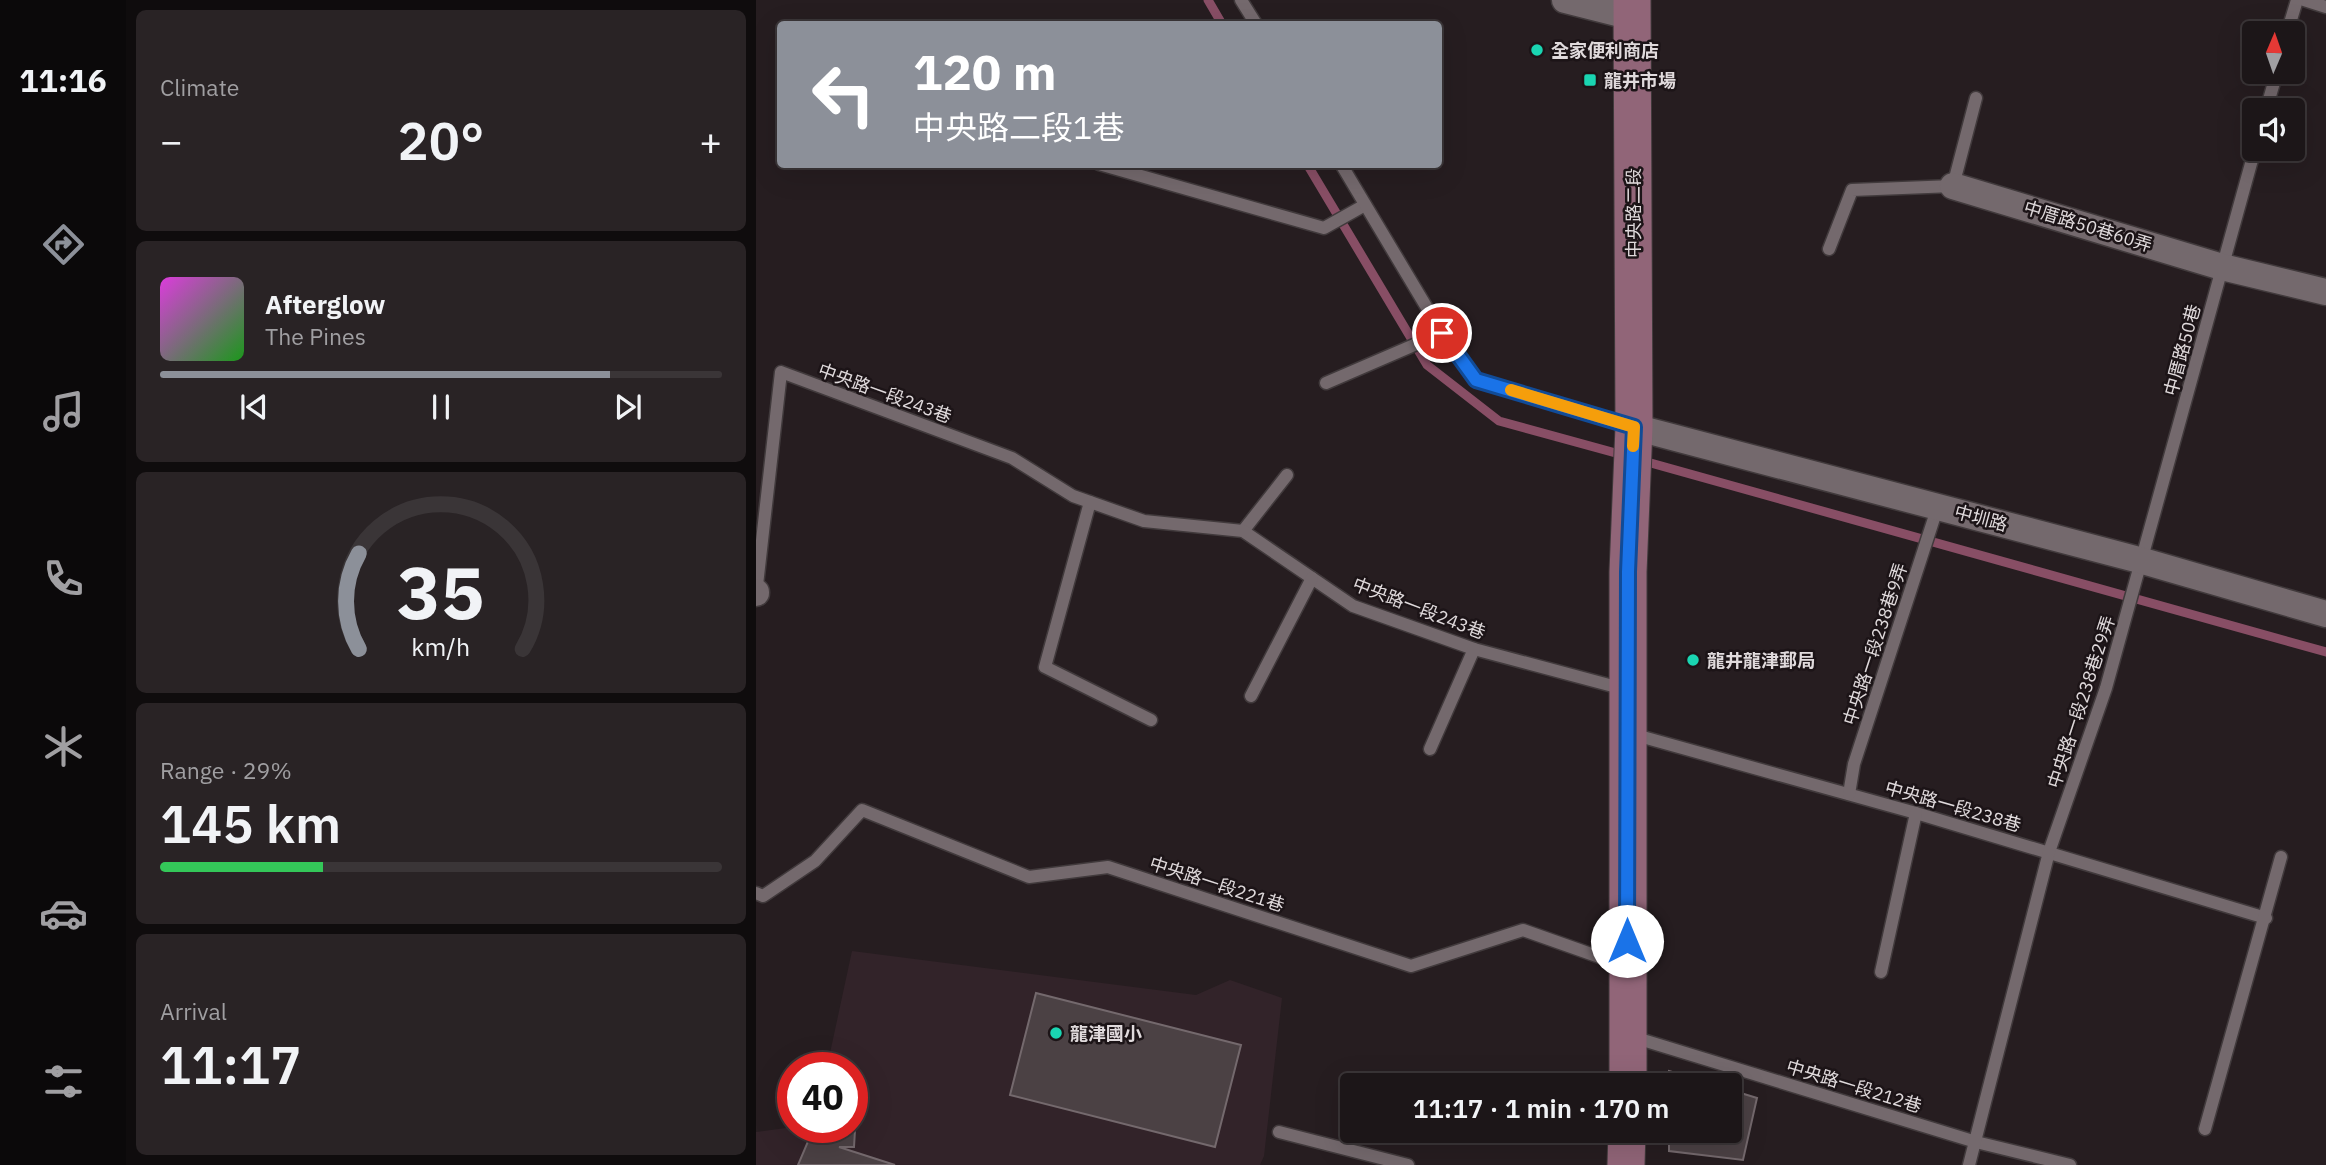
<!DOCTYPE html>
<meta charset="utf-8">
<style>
body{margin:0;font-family:"IBM Plex Sans","Noto Sans TC",sans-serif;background:#292325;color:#f1f3f6;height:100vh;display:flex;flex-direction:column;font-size:26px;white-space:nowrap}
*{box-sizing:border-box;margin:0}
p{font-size:23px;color:#a09fa2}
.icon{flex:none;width:38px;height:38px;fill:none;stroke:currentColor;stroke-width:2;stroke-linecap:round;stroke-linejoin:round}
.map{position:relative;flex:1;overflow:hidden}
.sheet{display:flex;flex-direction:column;gap:10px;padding:10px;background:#0f0c0d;width:630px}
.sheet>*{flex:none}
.top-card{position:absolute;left:21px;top:21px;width:665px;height:147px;border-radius:7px;box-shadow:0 7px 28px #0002,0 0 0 2px #3a3537;background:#8c9099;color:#fff;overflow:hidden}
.needle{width:46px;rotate:2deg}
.controls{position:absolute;left:1486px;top:21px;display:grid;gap:14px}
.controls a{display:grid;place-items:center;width:63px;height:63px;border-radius:7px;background:#1c1618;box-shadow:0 7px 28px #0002,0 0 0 2px #3a3537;font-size:35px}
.speed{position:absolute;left:21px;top:1052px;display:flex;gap:14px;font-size:35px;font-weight:700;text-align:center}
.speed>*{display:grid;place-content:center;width:91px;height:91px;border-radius:50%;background:#1c1618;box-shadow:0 7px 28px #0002,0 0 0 2px #3a3537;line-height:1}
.speed .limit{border:10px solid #d22;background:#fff;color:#111}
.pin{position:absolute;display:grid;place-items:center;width:60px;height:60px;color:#fff;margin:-30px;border:4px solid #fff;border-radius:50%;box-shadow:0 2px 7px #0007}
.me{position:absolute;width:77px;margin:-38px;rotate:0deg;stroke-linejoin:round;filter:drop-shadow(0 0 5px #0008)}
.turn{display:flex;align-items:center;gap:24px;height:147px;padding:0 21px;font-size:32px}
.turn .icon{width:91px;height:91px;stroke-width:2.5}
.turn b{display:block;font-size:49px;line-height:60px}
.big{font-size:52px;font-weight:600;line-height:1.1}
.sheet .card{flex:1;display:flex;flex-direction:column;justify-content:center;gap:10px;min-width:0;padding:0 24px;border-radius:10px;background:#292325}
.sheet .dial{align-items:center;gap:0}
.dial svg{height:182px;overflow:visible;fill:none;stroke:#3a3537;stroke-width:7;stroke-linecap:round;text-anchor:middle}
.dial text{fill:#f1f3f6;stroke:none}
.song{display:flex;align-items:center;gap:21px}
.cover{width:84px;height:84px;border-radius:10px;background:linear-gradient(135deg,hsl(300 70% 55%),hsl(120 70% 35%))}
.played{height:7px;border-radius:4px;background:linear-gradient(90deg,#8c9099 80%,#3a3537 80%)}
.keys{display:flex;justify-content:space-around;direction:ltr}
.heat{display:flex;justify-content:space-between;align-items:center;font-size:38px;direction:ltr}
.charge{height:10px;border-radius:5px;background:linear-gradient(90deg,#34c759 29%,#3a3537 0)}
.trip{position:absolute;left:584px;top:1073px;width:402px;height:70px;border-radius:7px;background:#1c1618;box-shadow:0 7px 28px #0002,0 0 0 2px #3a3537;font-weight:600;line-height:70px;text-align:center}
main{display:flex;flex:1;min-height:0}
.tabs{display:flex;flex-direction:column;width:126px;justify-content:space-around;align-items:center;background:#0b090a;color:#a09fa2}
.tabs .icon{width:49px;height:49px}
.tabs .on{color:#8c9099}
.tabs b{font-size:32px;color:#f1f3f6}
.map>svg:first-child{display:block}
</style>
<main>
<nav class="tabs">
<b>11:16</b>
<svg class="icon on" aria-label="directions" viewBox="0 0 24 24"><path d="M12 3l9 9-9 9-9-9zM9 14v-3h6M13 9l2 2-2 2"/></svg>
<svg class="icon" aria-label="music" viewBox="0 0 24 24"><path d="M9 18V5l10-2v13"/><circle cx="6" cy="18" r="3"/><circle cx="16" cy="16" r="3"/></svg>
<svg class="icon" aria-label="phone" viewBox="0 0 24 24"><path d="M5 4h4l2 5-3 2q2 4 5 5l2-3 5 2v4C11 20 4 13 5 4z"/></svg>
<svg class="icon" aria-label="climate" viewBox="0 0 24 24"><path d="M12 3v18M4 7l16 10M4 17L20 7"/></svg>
<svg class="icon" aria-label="car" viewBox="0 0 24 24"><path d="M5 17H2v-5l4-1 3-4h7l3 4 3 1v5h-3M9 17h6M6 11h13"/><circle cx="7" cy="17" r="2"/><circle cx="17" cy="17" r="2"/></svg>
<svg class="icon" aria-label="filters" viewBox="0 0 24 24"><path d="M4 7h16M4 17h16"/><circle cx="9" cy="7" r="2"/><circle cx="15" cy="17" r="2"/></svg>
</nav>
<section class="sheet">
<div class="card"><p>Climate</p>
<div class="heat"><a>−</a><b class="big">20°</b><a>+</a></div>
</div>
<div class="card">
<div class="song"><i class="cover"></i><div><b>Afterglow</b><p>The Pines</p></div></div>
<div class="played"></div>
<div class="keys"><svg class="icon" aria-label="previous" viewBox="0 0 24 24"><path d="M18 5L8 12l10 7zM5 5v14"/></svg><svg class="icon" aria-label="pause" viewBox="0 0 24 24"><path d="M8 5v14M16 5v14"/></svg><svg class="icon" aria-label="next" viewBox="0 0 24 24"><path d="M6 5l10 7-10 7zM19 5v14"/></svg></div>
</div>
<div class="card dial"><svg viewBox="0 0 100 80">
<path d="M14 69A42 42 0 1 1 86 69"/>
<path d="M14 69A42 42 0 0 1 14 27" stroke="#8c9099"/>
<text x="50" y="56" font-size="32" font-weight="700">35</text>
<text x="50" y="72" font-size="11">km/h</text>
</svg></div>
<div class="card"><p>Range · 29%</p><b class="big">145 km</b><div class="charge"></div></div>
<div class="card"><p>Arrival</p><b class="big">11:17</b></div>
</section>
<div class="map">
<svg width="1570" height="1165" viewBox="0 0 1570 1165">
<rect width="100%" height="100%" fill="#261d20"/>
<path fill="#322329" d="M96,951L440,995L474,980L526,998L508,1156L504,1165H0V1132L37,1127H96V1068L71,1067Z"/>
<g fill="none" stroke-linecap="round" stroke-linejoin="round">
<g stroke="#884e65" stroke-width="9">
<path d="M452,0L466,24"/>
<path d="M551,164L671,365L743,421L867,455"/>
<path d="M884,460L1570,652"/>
</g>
</g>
<g fill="#4b4144" stroke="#74696d" stroke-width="2">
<path d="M280,993L485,1045L459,1147L254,1095Z"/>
<path d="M913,1071L959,1085H913Z"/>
<path d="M975,1090L1001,1098L987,1160L913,1151V1130H975Z"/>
<path d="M67,1127L99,1130L98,1147H83L139,1165H42L56,1132L64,1133Z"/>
</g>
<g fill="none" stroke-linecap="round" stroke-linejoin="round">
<defs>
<g id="lane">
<path d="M485,0L500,24"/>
<path d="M1548,0L1570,7"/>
<path d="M1531,33L1541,0"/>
<path d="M1510,110L1521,72"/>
<path d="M343,164L568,228L609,205"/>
<path d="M585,164L686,333L720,380L875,426"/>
<path d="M1073,249L1096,190L1197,186L1220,98"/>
<path d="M570,383L686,333"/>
<path d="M334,502L289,667L395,720"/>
<path d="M487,531L531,475"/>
<path d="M0,594L25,372L256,458L317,496L388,521L487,531L597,606L718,649L868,689"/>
<path d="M495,696L556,578"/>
<path d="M876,734L1160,813L1510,918"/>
<path d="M674,749L718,649"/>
<path d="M1093,794L1098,764L1182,506"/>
<path d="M0,893L7,896L59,861L106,810L273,877L352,867L655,966L767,930L869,966"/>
<path d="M1125,972L1160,813"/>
<path d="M877,1037L1220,1142L1314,1165"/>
<path d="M1449,1129L1525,857"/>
<path d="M523,1132L652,1165"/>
<path d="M1213,1165L1293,852L1350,688L1499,149"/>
</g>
<g id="street">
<path d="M809,0L876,17"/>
<path d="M1197,186L1466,267L1570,292"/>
<path d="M878,427L1387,561L1570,614"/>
<path d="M0,592V593"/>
</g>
<g id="secondary">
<path d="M872,1085V572L878,427L876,0"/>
<path d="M870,1165L871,1130"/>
</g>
</defs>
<use href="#lane" stroke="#413a3c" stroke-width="15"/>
<use href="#street" stroke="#413a3c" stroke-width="29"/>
<use href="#secondary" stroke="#413a3c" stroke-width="39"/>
<use href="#lane" stroke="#74696d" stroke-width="12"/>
<use href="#street" stroke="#74696d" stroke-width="26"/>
<use href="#secondary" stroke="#916578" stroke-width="37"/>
</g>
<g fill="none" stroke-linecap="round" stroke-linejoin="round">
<defs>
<path id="route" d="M686,333L720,380L878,427L872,572L871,941"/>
</defs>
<use href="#route" stroke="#114b97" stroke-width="18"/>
<use href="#route" stroke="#1a73e8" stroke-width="12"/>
<path stroke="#f59e0b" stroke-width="12" d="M755,390L878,427L877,446"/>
</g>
<g fill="#1ad5b2" stroke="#1c1417" stroke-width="2.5">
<circle cx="781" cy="50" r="7"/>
<rect x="827" y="73" width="14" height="14" rx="3.5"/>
<circle cx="937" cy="660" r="7"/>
<circle cx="300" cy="1033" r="7"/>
</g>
<g text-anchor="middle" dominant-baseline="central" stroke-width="5" stroke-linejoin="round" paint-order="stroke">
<g font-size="18" font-weight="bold" fill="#e0dadc" stroke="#1c1417" text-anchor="start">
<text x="795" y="50">全家便利商店</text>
<text x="848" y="80">龍井市場</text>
<text x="951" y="660">龍井龍津郵局</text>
<text x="314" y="1033">龍津國小</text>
</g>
<g font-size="18" fill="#e0dadc" stroke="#1c1417">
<text transform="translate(877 213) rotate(-90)">中央路二段</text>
<text transform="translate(1332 226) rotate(17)">中厝路50巷60弄</text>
<text transform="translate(1426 350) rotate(-75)">中厝路50巷</text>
<text transform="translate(129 393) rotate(20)">中央路一段243巷</text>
<text transform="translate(1225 518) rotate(15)">中圳路</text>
<text transform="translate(663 608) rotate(21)">中央路一段243巷</text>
<text transform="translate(1119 644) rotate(-72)">中央路一段238巷9弄</text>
<text transform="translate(1325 702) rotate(-72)">中央路一段238巷29弄</text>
<text transform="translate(1197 806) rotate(16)">中央路一段238巷</text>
<text transform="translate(461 884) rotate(18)">中央路一段221巷</text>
<text transform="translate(1098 1086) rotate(17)">中央路一段212巷</text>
</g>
</g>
</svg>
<div class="controls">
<a><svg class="needle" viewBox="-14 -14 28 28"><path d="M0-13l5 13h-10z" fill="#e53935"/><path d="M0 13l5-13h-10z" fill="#a09fa2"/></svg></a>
<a><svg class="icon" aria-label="sound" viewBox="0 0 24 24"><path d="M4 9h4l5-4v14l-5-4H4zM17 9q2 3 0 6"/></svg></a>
</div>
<div class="speed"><div class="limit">40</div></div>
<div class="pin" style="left:686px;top:333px;background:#d93025"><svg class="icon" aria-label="arrive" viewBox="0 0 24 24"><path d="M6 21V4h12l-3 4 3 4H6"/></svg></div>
<svg class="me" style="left:871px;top:941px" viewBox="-20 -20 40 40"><circle r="19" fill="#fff"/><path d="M0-13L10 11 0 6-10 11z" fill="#1a73e8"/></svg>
<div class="trip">11:17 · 1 min · 170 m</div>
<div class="top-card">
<div class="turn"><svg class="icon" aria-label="left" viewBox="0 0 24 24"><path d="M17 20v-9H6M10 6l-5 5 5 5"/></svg><div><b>120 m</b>中央路二段1巷</div></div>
</div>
</div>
</main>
